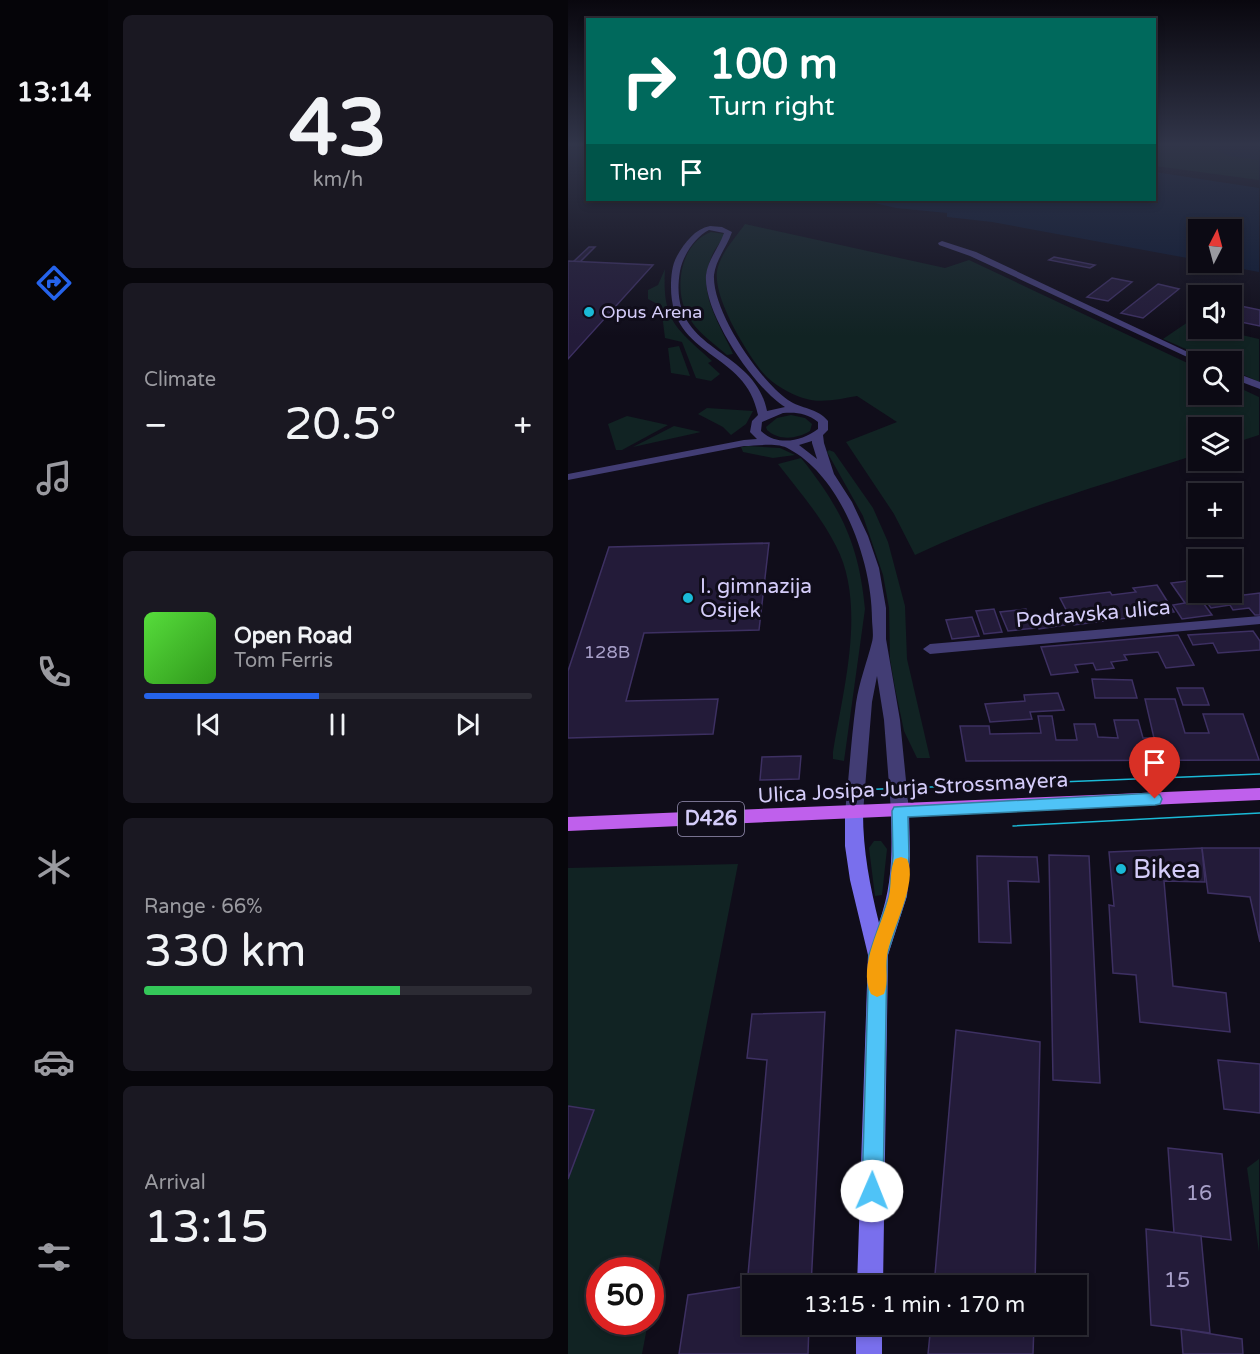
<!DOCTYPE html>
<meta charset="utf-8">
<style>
body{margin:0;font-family:"Varela Round",sans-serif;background:#1a1822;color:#f1f3f6;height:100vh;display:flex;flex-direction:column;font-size:22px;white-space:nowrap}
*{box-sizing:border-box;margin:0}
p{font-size:20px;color:#9a9aa0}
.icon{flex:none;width:33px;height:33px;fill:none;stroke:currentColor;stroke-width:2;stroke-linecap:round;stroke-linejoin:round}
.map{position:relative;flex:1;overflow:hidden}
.drawer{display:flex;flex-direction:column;gap:15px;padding:15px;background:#07060b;width:460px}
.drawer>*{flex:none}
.top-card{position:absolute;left:18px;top:18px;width:570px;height:183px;border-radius:0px;box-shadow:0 3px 9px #0003,0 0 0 2px #2c2b34;background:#00695c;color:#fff;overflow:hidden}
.needle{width:39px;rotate:6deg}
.fabs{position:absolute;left:620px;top:219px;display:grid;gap:12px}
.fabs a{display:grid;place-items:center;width:54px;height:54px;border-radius:0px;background:#0c0a14;box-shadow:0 3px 9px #0003,0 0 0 2px #2c2b34;font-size:30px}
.speed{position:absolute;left:18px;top:1257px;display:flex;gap:12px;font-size:30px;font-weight:700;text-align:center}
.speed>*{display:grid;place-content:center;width:78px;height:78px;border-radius:50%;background:#0c0a14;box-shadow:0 3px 9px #0003,0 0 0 2px #2c2b34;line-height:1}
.speed .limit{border:9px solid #d22;background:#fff;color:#111}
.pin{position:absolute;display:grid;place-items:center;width:51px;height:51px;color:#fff;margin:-62px -26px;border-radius:50% 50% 50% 0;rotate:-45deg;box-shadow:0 0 6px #0007}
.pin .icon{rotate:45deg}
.me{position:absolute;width:66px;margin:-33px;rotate:1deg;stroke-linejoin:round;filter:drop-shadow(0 0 4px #0008)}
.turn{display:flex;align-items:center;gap:21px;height:126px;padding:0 24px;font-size:27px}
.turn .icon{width:78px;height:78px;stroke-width:2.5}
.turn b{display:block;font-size:42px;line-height:51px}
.then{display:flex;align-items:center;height:57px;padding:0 24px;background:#0003;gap:12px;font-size:22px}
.big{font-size:45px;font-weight:600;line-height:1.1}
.drawer .tile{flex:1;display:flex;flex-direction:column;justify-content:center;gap:9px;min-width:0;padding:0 21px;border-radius:9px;background:#1a1822}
.drawer .dial{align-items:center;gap:0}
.dial b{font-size:78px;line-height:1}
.song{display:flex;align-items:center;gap:18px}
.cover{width:72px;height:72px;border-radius:9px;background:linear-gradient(135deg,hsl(110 70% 55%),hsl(110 70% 35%))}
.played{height:6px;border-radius:3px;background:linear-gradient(90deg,#2563eb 45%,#2c2b34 45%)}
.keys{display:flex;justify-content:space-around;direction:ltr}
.heat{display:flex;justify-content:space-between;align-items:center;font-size:33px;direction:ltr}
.charge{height:9px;border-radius:4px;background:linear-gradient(90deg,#34c759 66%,#2c2b34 0)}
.trip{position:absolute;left:174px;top:1275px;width:345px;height:60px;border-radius:0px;background:#0c0a14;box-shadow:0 3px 9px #0003,0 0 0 2px #2c2b34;font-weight:600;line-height:60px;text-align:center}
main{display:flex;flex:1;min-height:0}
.tabs{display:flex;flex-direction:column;width:108px;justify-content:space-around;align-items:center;background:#050408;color:#9a9aa0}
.tabs .icon{width:42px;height:42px}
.tabs .on{color:#2563eb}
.tabs b{font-size:27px;color:#f1f3f6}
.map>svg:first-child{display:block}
</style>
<main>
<nav class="tabs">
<b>13:14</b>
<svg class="icon on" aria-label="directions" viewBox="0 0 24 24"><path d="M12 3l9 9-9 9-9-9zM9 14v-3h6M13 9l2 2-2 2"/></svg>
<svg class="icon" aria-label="music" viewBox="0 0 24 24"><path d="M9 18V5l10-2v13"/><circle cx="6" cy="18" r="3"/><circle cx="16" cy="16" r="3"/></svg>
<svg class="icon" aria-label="phone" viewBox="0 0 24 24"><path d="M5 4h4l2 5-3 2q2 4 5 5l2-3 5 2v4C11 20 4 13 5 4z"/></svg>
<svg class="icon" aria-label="climate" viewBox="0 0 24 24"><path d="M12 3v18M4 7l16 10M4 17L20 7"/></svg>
<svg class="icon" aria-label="car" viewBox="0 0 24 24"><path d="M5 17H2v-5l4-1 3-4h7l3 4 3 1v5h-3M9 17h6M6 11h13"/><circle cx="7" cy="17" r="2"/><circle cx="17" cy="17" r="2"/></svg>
<svg class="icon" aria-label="filters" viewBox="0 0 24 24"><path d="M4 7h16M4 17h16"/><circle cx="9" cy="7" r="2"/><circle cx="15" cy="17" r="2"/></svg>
</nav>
<section class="drawer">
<div class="tile dial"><b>43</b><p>km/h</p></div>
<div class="tile"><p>Climate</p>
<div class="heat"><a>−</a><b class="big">20.5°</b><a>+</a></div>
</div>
<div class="tile">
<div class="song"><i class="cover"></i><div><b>Open Road</b><p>Tom Ferris</p></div></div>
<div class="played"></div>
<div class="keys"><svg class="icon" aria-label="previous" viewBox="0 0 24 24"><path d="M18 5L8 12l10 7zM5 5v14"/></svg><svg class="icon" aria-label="pause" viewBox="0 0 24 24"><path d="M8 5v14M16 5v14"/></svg><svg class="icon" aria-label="next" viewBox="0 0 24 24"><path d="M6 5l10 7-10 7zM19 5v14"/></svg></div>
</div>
<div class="tile"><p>Range · 66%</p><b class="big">330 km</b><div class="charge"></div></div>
<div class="tile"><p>Arrival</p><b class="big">13:15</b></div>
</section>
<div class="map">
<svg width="692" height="1354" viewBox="0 0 692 1354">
<rect width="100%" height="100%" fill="#100d1a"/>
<g fill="#112323">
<path d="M586,146H691V180L587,166Z"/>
<path d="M177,224L377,268L401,260L630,368V394H663V384L691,397V435L663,444V428H630V454C535,485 437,512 347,555L326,514L278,442L329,422L289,396C271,399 253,404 235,398C222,394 205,384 196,374C179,354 145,298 149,271C152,254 167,238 177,224Z"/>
<path d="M143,232L157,234C153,242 146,249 143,258C128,292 152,324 165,354L159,355C145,343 129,332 120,316C105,290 112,243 143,232Z"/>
<path d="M97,269C94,321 108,328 144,361L140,363L152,374L143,381L128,378L114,342L97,338L93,306L80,299V290L90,285Z"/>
<path d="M620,322L630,324V328L648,329L691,339V382L663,369V362L645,361L595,339Z"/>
<path d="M111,346L122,376L103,373L100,348Z"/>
<path d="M139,408L185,411L178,424L163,435L155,427L130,414Z"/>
<path d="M223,415L237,418L244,424L242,431C229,439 211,441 199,430L198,427L209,418Z"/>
<path d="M59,416L100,425L54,450H48L40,424Z"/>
<path d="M106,426L133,432L65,447Z"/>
<path d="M180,446L212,448L227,455L205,458L175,452L173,447Z"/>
<path d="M261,450L266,452L305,508L320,542L337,606L339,659L362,758H349L336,731L327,688L322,659L321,608L315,575L295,516L259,452Z"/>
<path d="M233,458C273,508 291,544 297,609L276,761L265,759V752C275,690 299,605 268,546C253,516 230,490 210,464Z"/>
<path d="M306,841H313L319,849L314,895L307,896L301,848Z"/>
<path d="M170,864L83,1309L82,1270H32V1322H80L74,1354H0V868Z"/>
<path d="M691,1159V1252L679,1168Z"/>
</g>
<g fill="#0d1933">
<path d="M642,146H691V160L661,156Z"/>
<path d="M587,172L691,188V272L642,263L663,262V230H630V260L424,222L379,217V213L328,208L293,200H586Z"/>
</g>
<g fill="#231b39" stroke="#3d3062" stroke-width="1.5">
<path d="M21,247H27L12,262H5Z"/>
<path d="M486,257L527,265L522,268L481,260Z"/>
<path d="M0,261L85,265L0,359Z"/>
<path d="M544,278L564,282L540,301L519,297Z"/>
<path d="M590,284L611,289L575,318L553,313Z"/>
<path d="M663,304L692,310V326L663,320Z"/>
<path d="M201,543L191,630L76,633L58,701L150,699L145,734L0,738V671L41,547Z"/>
<path d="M619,581L644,615L614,619L605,605L617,603L603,583Z"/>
<path d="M663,581H666L676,595L692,593V615H687L681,608L665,610L662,605L643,608L633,594L663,592Z"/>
<path d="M589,585L606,612L506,625L492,598L542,592L544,595L568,592L565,588Z"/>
<path d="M426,609L434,632L416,634L408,611Z"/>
<path d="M458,609L467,628L440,631L432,612Z"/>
<path d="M491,613L497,625L471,629L465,616Z"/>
<path d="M404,617L411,636L384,639L378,620Z"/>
<path d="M685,631L692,641V650L650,653L645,643L625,645L620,635Z"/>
<path d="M610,635L626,665L598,668L590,652L556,655L559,660L543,662L546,668L528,670L525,663L507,665L510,672L483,675L473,647Z"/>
<path d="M524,679L564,680L569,698H527Z"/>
<path d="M609,688H635L641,705H615Z"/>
<path d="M490,693L496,710L462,712L464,719L422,722L417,704L457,701L456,695Z"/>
<path d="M577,699H607L617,733H641L635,714H675L691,760L398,761L392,726H421L422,734L473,733L470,716H484L488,740H509L506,724H527L530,737L550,738L546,720H570L575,738H586Z"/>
<path d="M233,756L231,779L192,780L194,757Z"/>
<path d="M634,848L637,882L596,881L605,986L658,993L662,1032L572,1022L568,975L545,973L541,905L546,906L541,852Z"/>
<path d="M634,848H692V942L682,897L640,893Z"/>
<path d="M481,855L521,856L532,1083L485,1080Z"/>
<path d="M409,856L469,857L471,882L440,881L443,943L411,942Z"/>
<path d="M257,1012L243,1286H184V1324H241L240,1354H111L120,1295L179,1286L199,1060L179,1058L184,1014Z"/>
<path d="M388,1030L472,1042L467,1286H366Z"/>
<path d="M650,1060L692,1064V1113L656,1109Z"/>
<path d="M0,1106L26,1110L0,1179Z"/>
<path d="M600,1148L654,1154L663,1240L606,1233Z"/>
<path d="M578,1229L633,1236L642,1333L583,1325Z"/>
<path d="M363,1324H466L465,1354H360Z"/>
<path d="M613,1329L674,1339L675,1354H615Z"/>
</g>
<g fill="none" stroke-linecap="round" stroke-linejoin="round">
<g fill="#423d74" fill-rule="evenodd">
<path d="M142,226L154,227L164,232C159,247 148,259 146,275C144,311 191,380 220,400C233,409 250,408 260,421V430L255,435L256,443L266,474L284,502L300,536L311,568L318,608V639L332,720L341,811L338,816L332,818L326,816L323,811L316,720L309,676L304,702L295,813L292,818L286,820L280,818L277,813C281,777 283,740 288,703C291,682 299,662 304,642C306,635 304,625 304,619C304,562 274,477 221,449C209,442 190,446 176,446L0,480V474L176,440L189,439L182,432L184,421L190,415C178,350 103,359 103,287C103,276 104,265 109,256C117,242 127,229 142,226ZM141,230L156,233C151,248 140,259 138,275C135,313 186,388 217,407L199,411C186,345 98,354 112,271C115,255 127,237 141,230ZM215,413C228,412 239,413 250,422V429C233,442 209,446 193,431L194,422ZM244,441V443L249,459L231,445Z"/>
<path d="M374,241L408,252L641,362H630L402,256L371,245L370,243Z"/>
<path d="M663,371L692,382V389L663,378Z"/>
<path d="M692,616V624L362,654L355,649L362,644Z"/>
</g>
<g fill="#796fed" fill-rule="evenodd">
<path d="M332,804L338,806L341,811L342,856L339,896L320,955L315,1286H289L300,955L282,880L277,846V813L280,808L286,806L292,808L295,813C295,851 302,886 311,923C325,883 324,853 323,811L326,806Z"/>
<rect x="288" y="1324" width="26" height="30"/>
</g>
<path fill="#bf60ec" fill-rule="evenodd" d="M692,788V800L0,831V817Z"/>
<g stroke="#1abad7" stroke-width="1.5">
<path d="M288,790L692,774"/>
<path d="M445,826L692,813"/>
</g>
</g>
<linearGradient id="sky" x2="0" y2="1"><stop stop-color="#09070e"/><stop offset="0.43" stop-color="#313549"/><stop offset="1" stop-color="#313549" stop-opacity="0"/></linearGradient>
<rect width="692" height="336" fill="url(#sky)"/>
<path fill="#4fc3f7" stroke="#337fa1" stroke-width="1.5" d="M587,793L592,795L594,799L592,804L587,805L340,817L341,856L338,896L319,955L315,1191L312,1199L304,1202L297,1199L294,1191L301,955L321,896L325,856L324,811L326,807Z"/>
<path fill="#f59e0b" d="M333,857L339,859C351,883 322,931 319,956C317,969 321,982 316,994L309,997L303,994C289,965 315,925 321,896C324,884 321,870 327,859Z"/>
<g fill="#1abad7" stroke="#100d1a" stroke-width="2">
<circle cx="21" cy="312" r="6"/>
<circle cx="120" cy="598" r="6"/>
<circle cx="553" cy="869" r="6"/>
</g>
<g text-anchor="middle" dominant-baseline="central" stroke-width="6" stroke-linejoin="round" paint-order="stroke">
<g font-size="18" fill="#d4ccf9" stroke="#100d1a" text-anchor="start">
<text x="33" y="312">Opus Arena</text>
</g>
<g font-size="18" fill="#a8a0c9">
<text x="39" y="652">128B</text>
</g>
<rect fill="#100d1a" stroke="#9993b6" stroke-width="1.5" x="110" y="802" width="66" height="34" rx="4.5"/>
<g font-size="20" font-weight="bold" fill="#d4ccf9">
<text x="143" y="819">D426</text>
</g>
<g font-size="21" fill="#d4ccf9" stroke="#100d1a" text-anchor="start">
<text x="132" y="586">I. gimnazija<tspan x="132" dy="24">Osijek</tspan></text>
</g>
<g font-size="21" fill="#d4ccf9" stroke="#100d1a">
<text transform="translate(525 614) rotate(-5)">Podravska ulica</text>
<text transform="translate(345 788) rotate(-3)">Ulica Josipa Jurja Strossmayera</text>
</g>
<g font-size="21" fill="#a8a0c9">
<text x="631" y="1193">16</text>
<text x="609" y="1280">15</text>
</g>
<g font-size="26" fill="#d4ccf9" stroke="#100d1a" text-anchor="start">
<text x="565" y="869">Bikea</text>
</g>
</g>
</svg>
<div class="fabs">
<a><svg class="needle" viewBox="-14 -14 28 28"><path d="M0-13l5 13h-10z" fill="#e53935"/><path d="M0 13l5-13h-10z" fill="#9a9aa0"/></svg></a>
<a><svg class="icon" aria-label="sound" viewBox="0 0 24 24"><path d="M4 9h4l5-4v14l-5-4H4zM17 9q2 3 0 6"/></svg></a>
<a><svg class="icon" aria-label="search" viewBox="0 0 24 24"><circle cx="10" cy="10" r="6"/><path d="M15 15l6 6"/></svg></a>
<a><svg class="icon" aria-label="layers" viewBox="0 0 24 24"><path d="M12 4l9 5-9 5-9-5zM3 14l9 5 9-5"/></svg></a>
<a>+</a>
<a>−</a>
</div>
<div class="speed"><div class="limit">50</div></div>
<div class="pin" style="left:587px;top:799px;background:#d93025"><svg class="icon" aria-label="arrive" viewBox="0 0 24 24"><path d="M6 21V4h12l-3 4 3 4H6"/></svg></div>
<svg class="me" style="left:304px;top:1191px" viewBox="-20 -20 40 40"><circle r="19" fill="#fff"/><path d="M0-13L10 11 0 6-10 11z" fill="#4fc3f7"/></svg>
<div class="trip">13:15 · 1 min · 170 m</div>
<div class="top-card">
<div class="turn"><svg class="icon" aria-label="right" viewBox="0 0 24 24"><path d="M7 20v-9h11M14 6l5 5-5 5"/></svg><div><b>100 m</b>Turn right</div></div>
<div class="then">Then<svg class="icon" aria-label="arrive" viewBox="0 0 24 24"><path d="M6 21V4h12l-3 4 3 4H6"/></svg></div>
</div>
</div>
</main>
